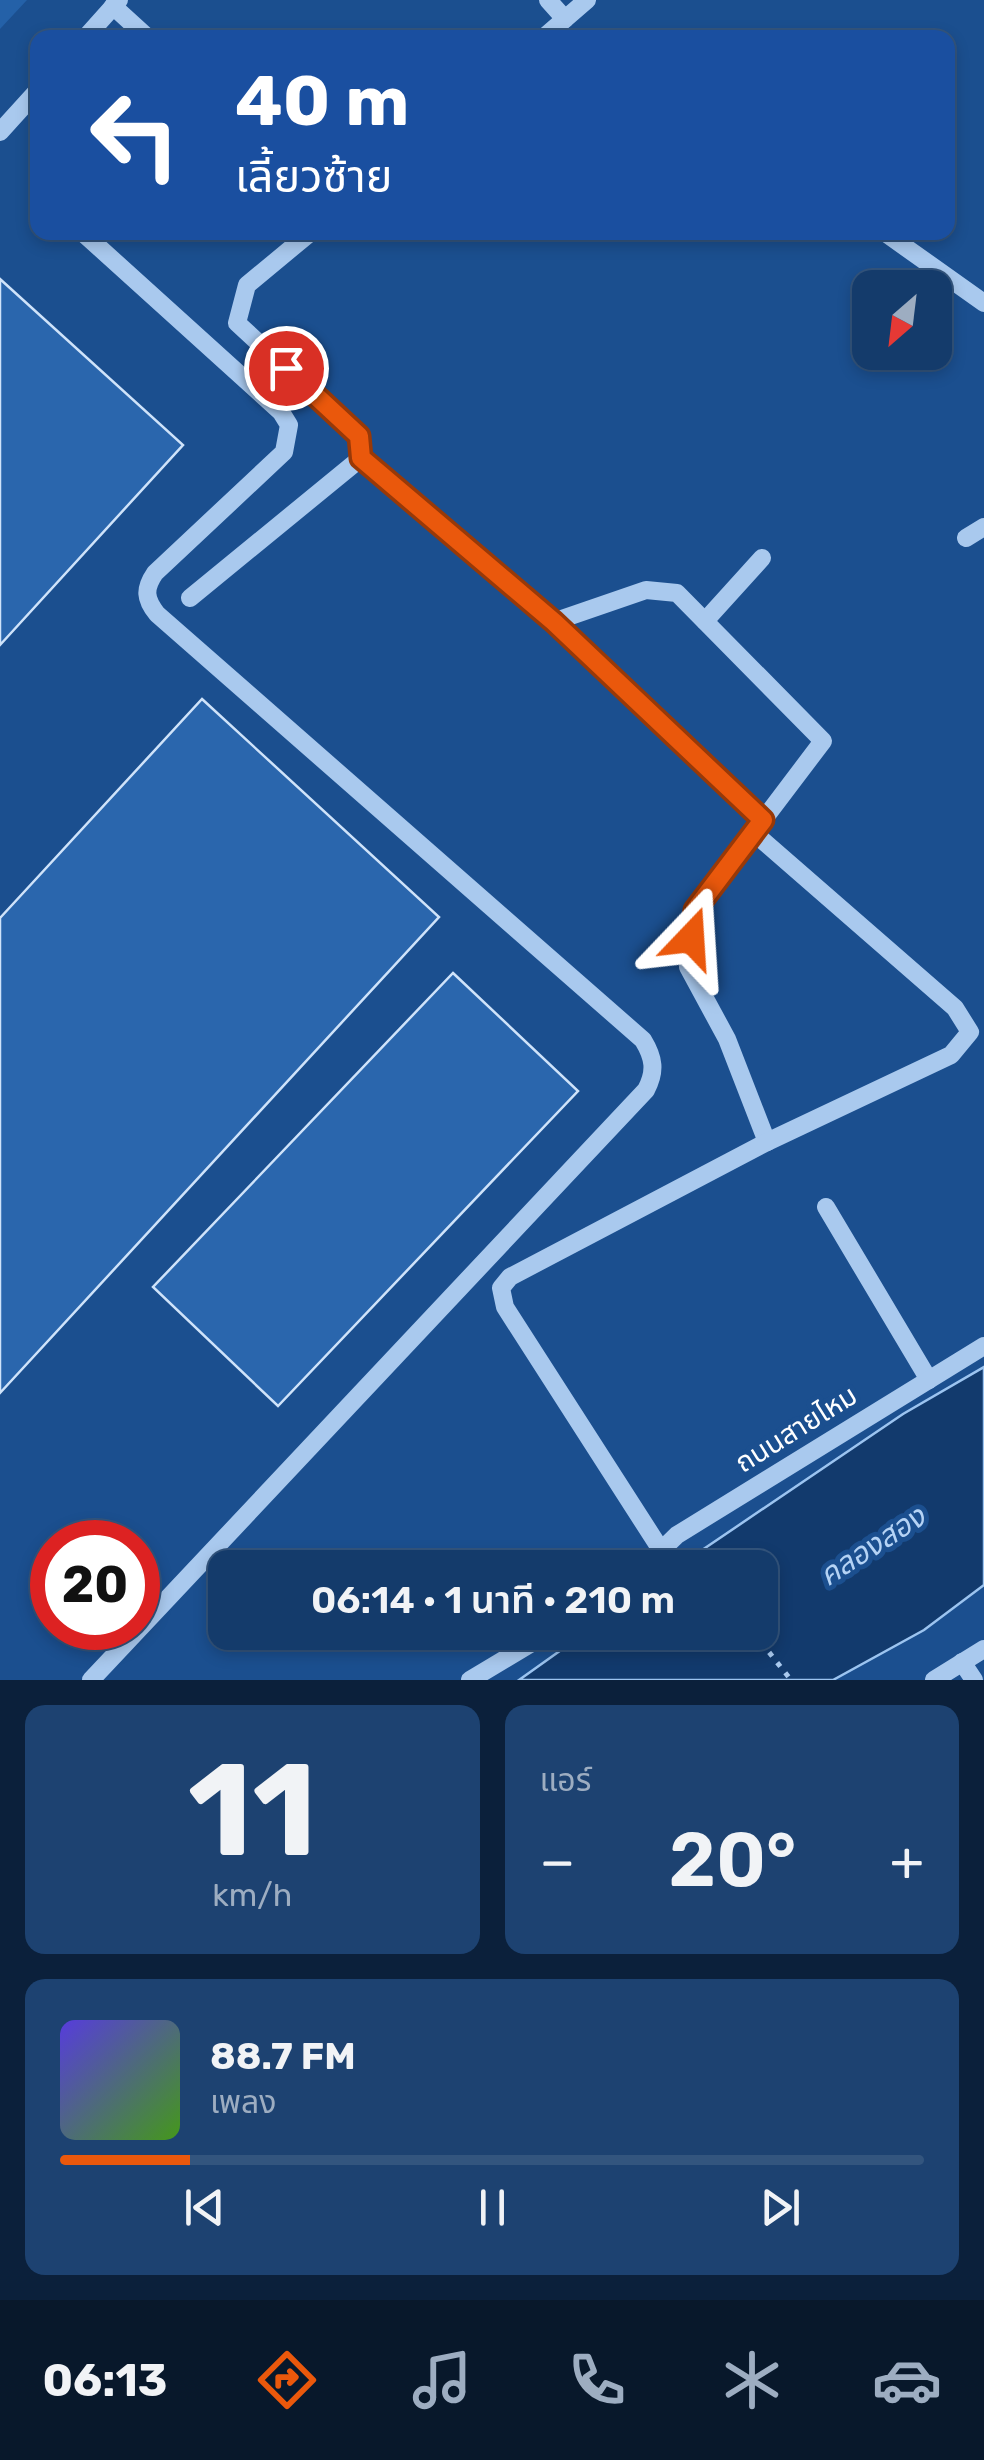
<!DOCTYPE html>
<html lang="th">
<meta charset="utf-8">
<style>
body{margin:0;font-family:Rubik,"Noto Sans Thai",sans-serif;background:#1d4271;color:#f1f3f6;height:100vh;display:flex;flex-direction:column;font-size:38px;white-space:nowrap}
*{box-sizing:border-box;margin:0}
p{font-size:32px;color:#9dadc1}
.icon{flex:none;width:55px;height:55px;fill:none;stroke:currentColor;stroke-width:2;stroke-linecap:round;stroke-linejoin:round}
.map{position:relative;height:1680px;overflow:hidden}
.side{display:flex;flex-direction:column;gap:25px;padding:25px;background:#0b203b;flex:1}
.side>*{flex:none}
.guide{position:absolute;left:30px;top:30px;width:925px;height:210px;border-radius:20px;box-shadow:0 5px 15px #0003,0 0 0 2px #33557e;background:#1a4fa0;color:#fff;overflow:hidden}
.needle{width:65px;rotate:208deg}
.buttons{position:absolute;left:852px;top:270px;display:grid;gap:20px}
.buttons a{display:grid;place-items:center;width:100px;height:100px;border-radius:20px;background:#143b6b;box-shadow:0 5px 15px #0003,0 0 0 2px #33557e;font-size:50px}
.speed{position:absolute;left:30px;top:1520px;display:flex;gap:20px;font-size:50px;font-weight:700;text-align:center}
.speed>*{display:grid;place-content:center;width:130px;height:130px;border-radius:50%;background:#143b6b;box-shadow:0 5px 15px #0003,0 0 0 2px #33557e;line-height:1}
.speed .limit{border:15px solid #d22;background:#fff;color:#111}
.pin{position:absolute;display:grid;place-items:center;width:85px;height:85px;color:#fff;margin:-42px;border:5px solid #fff;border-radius:50%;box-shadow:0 2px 10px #0007}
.me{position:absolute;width:110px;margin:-55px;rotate:20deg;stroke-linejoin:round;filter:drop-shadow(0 0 8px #0008)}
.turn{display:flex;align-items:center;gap:35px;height:210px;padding:0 40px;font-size:45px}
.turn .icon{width:130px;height:130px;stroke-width:2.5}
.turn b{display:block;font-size:70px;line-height:85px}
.big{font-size:75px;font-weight:600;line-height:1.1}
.side .card{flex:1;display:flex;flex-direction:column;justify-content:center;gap:15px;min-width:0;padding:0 35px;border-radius:20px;background:#1d4271}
.side .dial{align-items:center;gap:0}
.dial b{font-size:130px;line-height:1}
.song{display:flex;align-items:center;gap:30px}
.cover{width:120px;height:120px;border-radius:15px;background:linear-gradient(135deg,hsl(250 70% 55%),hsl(100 70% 35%))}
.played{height:10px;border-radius:5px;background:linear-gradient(90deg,#ea580c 15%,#33557e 15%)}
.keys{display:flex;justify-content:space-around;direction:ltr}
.heat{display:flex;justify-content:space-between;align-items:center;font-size:55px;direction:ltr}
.side .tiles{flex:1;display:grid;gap:25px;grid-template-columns:1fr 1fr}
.card:last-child{grid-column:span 2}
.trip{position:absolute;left:208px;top:1550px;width:570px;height:100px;border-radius:20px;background:#143b6b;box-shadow:0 5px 15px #0003,0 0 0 2px #33557e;font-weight:600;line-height:100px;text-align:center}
.tab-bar{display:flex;height:160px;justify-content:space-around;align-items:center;background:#08182b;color:#9dadc1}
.tab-bar .icon{width:70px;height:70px}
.tab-bar .active{color:#ea580c}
.tab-bar b{font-size:45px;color:#f1f3f6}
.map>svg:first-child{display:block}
</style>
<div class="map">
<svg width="984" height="1680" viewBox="0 0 984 1680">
<rect width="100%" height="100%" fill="#1b4f8f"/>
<path fill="#2461a8" d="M0,0H27L0,29Z"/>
<path fill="#123a6d" stroke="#9cc4f0" stroke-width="2.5" d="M984,1367V1585L924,1630L833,1680H519L585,1633L760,1632V1568L677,1567L903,1414Z"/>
<g fill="#2a66ad" stroke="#cfe3fa" stroke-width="2.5">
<path d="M0,279L183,445L0,645Z"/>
<path d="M202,699L439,917L0,1393V918Z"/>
<path d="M453,973L578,1091L278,1406L153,1287Z"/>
</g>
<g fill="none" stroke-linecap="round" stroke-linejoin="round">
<g stroke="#a9c9ee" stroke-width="5" stroke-dasharray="5 8" stroke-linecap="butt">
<path d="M690,1553L702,1568"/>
<path d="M753,1632L791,1680"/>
</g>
<g stroke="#a9c9ee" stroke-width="18">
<path d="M548,0L565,19"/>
<path d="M113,6L148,38"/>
<path d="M85,38L119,0"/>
<path d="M543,38L587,0"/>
<path d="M0,132L38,90"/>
<path d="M82,232L281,412L289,425L284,452L155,573C144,589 145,599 157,614L643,1040C654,1058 656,1071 646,1090L91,1680"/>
<path d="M311,232L247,285L237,323L359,436L361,458"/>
<path d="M884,232L984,303"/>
<path d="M361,458L553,622L646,590L677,593L823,741L695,910L688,967L727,1039L767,1142"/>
<path d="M966,538L984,527"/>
<path d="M190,598L361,458"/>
<path d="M705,621L762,558"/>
<path d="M553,622L763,820"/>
<path d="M826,1207L929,1380"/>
<path d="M661,1550L505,1307L501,1288L510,1277L767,1142L951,1055L970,1032L955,1008L753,832"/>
<path d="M643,1568L677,1535L984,1346"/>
<path d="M962,1662L974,1680"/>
<path d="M470,1680L550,1632"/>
<path d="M934,1680L984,1649"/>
</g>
</g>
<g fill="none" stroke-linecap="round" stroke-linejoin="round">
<defs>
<path id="route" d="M286,368L359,436L361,458L554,622L763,820L695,910L691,938"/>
</defs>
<use href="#route" stroke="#983908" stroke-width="25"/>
<use href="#route" stroke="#ea580c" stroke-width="18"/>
</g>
<g text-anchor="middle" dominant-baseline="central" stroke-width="10" stroke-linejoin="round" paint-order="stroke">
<g font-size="28" fill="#fff" stroke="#1b4f8f">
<text transform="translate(796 1429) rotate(-32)">ถนนสายไหม</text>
</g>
<g font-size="30" font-style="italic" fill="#b5d3f5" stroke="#1b4f8f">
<text transform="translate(872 1546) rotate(-33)">คลองสอง</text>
</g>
</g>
</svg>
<div class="buttons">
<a><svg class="needle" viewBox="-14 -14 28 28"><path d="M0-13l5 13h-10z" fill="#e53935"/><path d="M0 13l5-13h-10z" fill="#9dadc1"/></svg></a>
</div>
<div class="speed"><div class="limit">20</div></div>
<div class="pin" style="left:286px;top:368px;background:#d93025"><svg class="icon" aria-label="arrive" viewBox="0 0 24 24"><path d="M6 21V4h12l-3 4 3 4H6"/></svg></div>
<svg class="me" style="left:691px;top:938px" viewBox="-20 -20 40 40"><path d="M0-17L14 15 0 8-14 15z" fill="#ea580c" stroke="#fff" stroke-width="4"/></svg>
<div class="trip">06:14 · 1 นาที · 210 m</div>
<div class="guide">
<div class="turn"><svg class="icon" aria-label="left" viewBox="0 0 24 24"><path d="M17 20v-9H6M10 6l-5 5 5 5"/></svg><div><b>40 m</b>เลี้ยวซ้าย</div></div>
</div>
</div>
<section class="side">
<div class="tiles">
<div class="card dial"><b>11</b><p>km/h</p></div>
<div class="card"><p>แอร์</p>
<div class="heat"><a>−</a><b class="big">20°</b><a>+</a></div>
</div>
<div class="card">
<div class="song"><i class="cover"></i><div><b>88.7 FM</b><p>เพลง</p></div></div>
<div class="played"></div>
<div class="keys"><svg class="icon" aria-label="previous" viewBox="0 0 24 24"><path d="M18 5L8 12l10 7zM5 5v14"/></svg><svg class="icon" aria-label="pause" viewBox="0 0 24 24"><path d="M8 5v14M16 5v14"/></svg><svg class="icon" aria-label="next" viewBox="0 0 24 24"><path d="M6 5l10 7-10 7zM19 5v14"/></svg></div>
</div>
</div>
</section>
<nav class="tab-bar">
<b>06:13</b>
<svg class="icon active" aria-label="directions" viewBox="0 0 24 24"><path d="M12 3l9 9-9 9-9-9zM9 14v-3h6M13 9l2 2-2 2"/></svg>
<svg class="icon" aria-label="music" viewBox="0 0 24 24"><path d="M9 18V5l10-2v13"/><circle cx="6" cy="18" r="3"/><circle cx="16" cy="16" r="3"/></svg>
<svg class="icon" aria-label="phone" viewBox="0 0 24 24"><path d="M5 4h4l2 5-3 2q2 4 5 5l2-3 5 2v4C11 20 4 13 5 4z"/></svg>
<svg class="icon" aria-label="climate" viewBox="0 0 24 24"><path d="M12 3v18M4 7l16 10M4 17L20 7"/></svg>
<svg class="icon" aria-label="car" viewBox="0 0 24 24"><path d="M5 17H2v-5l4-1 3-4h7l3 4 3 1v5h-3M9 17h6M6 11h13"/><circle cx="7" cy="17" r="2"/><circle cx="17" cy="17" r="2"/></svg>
</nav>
